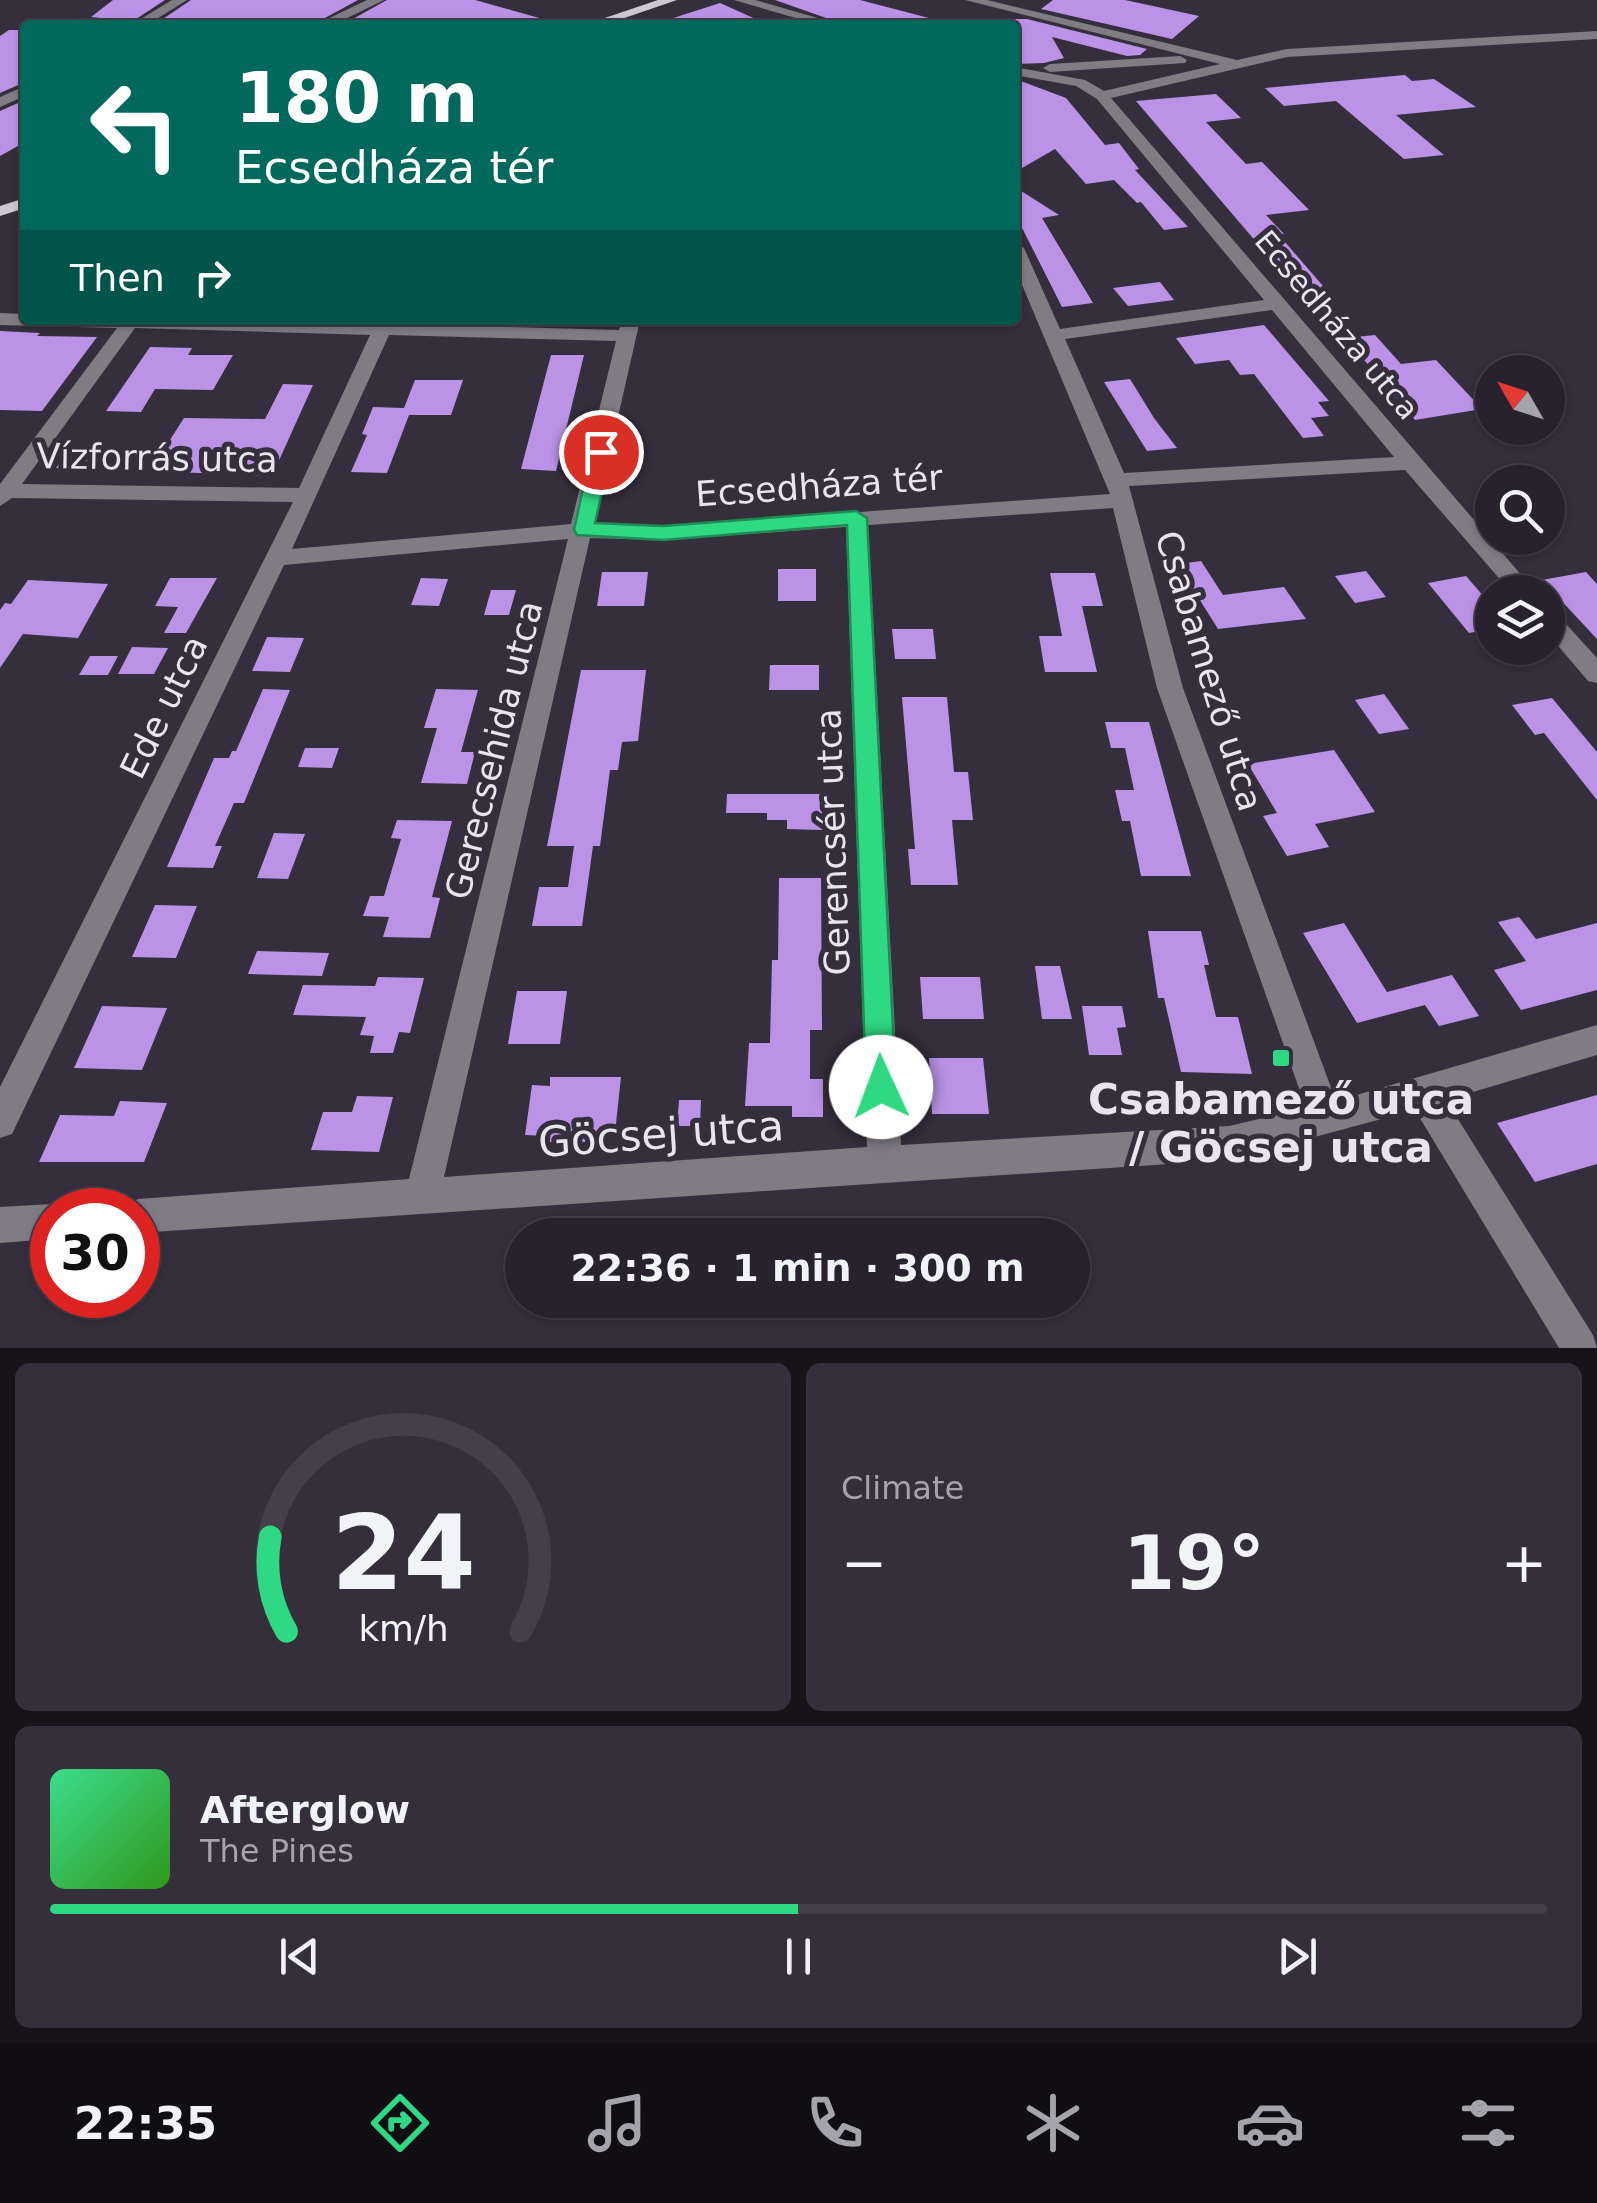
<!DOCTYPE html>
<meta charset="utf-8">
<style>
body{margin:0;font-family:"DejaVu Sans",sans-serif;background:#342f3a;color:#f1f3f6;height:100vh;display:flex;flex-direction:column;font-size:38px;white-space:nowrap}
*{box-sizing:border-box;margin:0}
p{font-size:32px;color:#a5a4aa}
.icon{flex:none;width:55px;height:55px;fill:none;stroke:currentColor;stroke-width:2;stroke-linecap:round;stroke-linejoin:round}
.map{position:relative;height:1348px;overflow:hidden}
.side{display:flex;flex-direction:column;gap:15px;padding:15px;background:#161319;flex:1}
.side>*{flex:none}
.hud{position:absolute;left:20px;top:20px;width:1000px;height:305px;border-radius:10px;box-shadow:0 2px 8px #0004,0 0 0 2px #443f4a;background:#00695c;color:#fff;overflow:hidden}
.needle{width:65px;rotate:309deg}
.fabs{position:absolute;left:1475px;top:355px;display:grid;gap:20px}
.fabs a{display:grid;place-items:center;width:90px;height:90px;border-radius:50%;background:#28222e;box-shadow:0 2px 8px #0004,0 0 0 2px #443f4a;font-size:50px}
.speed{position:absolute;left:30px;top:1188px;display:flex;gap:20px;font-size:50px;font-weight:700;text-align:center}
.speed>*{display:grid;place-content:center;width:130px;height:130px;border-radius:50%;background:#28222e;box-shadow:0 2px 8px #0004,0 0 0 2px #443f4a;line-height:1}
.speed .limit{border:15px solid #d22;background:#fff;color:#111}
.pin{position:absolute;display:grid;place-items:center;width:85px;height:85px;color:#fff;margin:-42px;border:5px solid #fff;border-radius:50%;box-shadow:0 2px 10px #0007}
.me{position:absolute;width:110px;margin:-55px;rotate:358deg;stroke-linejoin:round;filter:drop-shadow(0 0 8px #0008)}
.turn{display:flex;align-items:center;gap:35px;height:210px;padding:0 50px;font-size:45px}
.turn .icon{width:130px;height:130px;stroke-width:2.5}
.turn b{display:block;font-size:70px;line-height:85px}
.then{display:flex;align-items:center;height:95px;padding:0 50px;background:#0003;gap:20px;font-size:38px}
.big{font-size:75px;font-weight:700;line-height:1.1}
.side .widget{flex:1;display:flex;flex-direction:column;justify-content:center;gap:15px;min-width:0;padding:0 35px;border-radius:15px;background:#342f3a}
.side .dial{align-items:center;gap:0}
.dial svg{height:260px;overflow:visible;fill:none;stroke:#443f4a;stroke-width:7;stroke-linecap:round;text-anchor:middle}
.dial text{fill:#f1f3f6;stroke:none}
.song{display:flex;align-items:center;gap:30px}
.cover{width:120px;height:120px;border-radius:15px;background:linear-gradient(135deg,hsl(150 70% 55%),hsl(110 70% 35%))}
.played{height:10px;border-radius:5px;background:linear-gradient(90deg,#2fd883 50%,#443f4a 50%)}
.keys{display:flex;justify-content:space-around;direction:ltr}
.heat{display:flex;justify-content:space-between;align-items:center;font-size:55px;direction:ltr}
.side .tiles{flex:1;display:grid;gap:15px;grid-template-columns:1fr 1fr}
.widget:last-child{grid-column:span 2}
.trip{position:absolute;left:505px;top:1218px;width:585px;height:100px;border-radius:50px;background:#28222e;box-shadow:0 2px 8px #0004,0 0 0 2px #443f4a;font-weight:700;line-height:100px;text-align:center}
.tab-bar{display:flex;height:160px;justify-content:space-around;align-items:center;background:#100e12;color:#a5a4aa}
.tab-bar .icon{width:70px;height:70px}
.tab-bar .current{color:#2fd883}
.tab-bar b{font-size:45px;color:#f1f3f6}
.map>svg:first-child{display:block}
</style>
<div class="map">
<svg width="1597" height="1348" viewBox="0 0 1597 1348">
<rect width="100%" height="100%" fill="#352e3d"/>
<g fill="#ba93e6">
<path d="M113,0H165L127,25H91L100,18L91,17Z"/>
<path d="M191,0H358L312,25H154Z"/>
<path d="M387,0H475L543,19L542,25H342Z"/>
<path d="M775,0H860L929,18L928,25H846Z"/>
<path d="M1053,0H1125L1199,16L1172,39L1041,9Z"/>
<path d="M720,3L769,25H664V21Z"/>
<path d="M1015,19H1027L1147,49L1140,55L1127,56L1052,37L1064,58L1044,63L1015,64Z"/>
<path d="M9,30H25V82L0,93V36Z"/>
<path d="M1405,75L1412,81L1434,79L1476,107L1396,115L1444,155L1404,159L1336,101L1284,106L1265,88Z"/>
<path d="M1015,79L1066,98L1105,145L1119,143L1139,169L1135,170L1188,227L1164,230L1141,202L1137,203L1114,180L1086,184L1055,149L1015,172Z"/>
<path d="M1216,94L1241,118L1206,122L1246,164L1262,162L1309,210L1266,215L1284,234H1278L1336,301L1311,303L1292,284L1136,101Z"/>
<path d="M25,100V142L0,156V111Z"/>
<path d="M1015,187L1059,215L1042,218L1093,303L1062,307L1015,214Z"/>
<path d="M1160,282L1174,300L1128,306L1113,288Z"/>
<path d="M1264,325L1329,401L1318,402L1329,416L1311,418L1324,436L1303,438L1254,374L1240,375L1229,360L1195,364L1176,338Z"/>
<path d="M0,331L40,333L37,336L97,337L42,411L0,410Z"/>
<path d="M1375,335L1401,364L1436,360L1482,409L1415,420L1387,387L1379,388L1363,369L1371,368L1345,338Z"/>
<path d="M150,347L192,348L188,355H233L213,390L155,389L141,412L106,411Z"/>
<path d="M551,355H584L556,471L521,469Z"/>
<path d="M1130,379L1154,418L1177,448L1147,451L1104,382Z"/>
<path d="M415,380H463L451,415H409L387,473L351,472L367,435L362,434L373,407L404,408Z"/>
<path d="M283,384L313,385L272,476L150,471L184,418L265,419Z"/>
<path d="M72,447L103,449L87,470L56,468Z"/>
<path d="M1201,561L1223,595L1284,587L1306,619L1218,629L1196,594L1183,597L1164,566Z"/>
<rect x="778" y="569" width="38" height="32"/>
<path d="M1366,571L1386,597L1355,603L1335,576Z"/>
<path d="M602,572H648L644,606H597Z"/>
<path d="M1586,572L1597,584V639L1542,580Z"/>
<path d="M1050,573H1095L1103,606H1082L1097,672H1045L1039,636H1062Z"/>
<path d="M1466,576L1492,606V629L1469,633L1428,583Z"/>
<path d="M170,578H217L186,633H164L178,607L155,606Z"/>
<path d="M421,578L448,579L439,606L411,605Z"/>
<path d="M28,580L108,584L78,638L23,634L0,668V610L5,603L11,604Z"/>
<path d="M491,590H516L509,615H484Z"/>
<path d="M892,629H933L936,659H895Z"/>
<path d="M267,637L304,638L290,672L252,671Z"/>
<path d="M132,647L168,648L154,674H118Z"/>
<path d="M90,656H118L108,675H79Z"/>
<path d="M770,665H819V690H769Z"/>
<path d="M581,670H646L638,741L622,742L618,770H610L600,846H593L582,926H532L539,887H568L574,846H547Z"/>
<path d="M263,689L290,690L244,803H234L215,846H222L213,868L167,867L214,758H229L232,751H236Z"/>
<path d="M436,689L478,690L461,752H475L467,784L421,783L437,728H424Z"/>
<path d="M1384,694L1409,729L1379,734L1355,700Z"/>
<path d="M902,697H947L954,772H968L973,820H952L958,885H911L908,849H915Z"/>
<path d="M1552,698L1597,752V800L1544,733L1535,735L1512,705Z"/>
<path d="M1105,722H1149L1191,876H1141L1130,821H1122L1115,790H1134L1125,748H1111Z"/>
<path d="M305,748H339L332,768L298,767Z"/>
<path d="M1334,750L1375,812L1315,824L1329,847L1287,856L1263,816L1277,813L1248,764Z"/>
<path d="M727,794H822V830L787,829V820H767V813H726Z"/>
<path d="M397,820L452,821L432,897L440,898L430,938L383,937L389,917L363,916L370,896H384L401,839L391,838Z"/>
<path d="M274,833L305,834L288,879L257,878Z"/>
<path d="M779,878H821L822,1030H810V1079H823V1117H792V1106H745L749,1043H770L772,960H778Z"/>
<path d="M155,905L197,906L176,958L132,957Z"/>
<path d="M1519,917L1536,939L1597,923V990L1521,1010L1494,970L1526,961L1498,922Z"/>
<path d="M1344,923L1387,992L1452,975L1479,1016L1439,1026L1425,1005L1357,1023L1303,933Z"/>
<path d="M1148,931H1201L1209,965H1204L1216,1017H1238L1252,1074L1181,1072L1164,998H1158Z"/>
<path d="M257,951L329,953L322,976L248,974Z"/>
<path d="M1035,966H1060L1072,1019H1042Z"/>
<path d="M378,977L424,978L410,1033L399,1032L393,1053H370L374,1036L360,1035L366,1017L293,1015L303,985L375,986Z"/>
<path d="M920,977H980L984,1019H923Z"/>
<path d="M517,991H567L560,1044H508Z"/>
<path d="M102,1006L167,1008L142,1070L74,1068Z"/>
<path d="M1082,1006H1122L1126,1027L1117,1028L1122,1055H1089Z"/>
<path d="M929,1058H983L989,1114H932Z"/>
<path d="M550,1077H621L615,1133H594L593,1142H546L547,1136L525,1135L532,1085L550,1086Z"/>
<path d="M1597,1095V1164L1535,1182L1497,1123Z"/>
<path d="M357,1096L393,1097L379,1152L311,1150L323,1112H352Z"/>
<path d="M679,1100H701L700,1126H677Z"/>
<path d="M120,1101L167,1103L144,1162H39L60,1115L114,1116Z"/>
</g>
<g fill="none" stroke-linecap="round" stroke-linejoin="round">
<g fill="#807c84" fill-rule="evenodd">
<path d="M172,0H187L147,25H131Z"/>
<path d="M367,0H384L333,25H315Z"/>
<path d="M734,0H755L842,25H820Z"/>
<path d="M965,0H987L1237,60L1287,49L1597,31V39L1287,57L1111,98L1536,592H1511L1405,470L1129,486L1183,688L1336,1101L1597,1025V1055L1446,1100L1593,1335L1597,1348H1559L1415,1110L1229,1160L138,1233V1210H123L126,1204L138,1199L409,1179L568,539L284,565L12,1134L0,1138V1087L293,502L12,498L0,506V484L117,328L0,325V313L25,314V320L375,324L377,320H395L393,324L619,330L622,320H640L594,523L663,526L1110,494L1015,268V243L1024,248L1060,329L1264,300L1097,99L1076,86L1015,75V67L1085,80L1104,91L1220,64ZM1272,310L1394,457L1124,473L1065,339ZM135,328L370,335L299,488L22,484ZM389,335L616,341L571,524L292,549ZM1113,508L1157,688L1306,1108L1229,1126L901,1145L868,525ZM846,527L867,1147L444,1177L590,538L663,540Z"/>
<path d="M1180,56L1187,60L1185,63L1050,72L1043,68L1050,64Z"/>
<path d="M25,86V96L0,107V97Z"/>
<path d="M1548,610L1556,613L1597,658V683L1588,681L1548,634Z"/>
<path d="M52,1204L65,1210H52V1239L0,1243V1207Z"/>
</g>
<g fill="#cdc7d6" fill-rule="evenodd">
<path d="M658,0H677L604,25H584Z"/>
<path d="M25,198V208L0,216V206Z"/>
</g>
</g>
<path fill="#2fd883" stroke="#1f8c55" stroke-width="2.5" d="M601,446L611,452L595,523L663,526L856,511L867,518L896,1087L892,1097L881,1101L871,1097L866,1087L847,525L663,540L577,535L574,530L591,452Z"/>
<rect fill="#2fd883" stroke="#352e3d" stroke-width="4" x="1271" y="1048" width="20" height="20" rx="5"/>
<g text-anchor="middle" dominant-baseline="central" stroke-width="10" stroke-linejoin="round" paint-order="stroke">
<g font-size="30" fill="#e9e5ef" stroke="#352e3d">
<text transform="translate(1337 325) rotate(50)">Ecsedháza utca</text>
</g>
<g font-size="35" fill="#e9e5ef" stroke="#352e3d">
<text transform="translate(157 458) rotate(1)">Vízforrás utca</text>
<text transform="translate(819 486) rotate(-4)">Ecsedháza tér</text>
<text transform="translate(1209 671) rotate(73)">Csabamező utca</text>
<text transform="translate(164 707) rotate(-64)">Ede utca</text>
<text transform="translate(494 750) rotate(-76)">Gerecsehida utca</text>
<text transform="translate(833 842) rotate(-92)">Gerencsér utca</text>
</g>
<g font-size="42" font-weight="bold" fill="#e9e5ef" stroke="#352e3d">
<text x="1281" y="1099">Csabamező utca<tspan x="1281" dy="48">/ Göcsej utca</tspan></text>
</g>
<g font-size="42" fill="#e9e5ef" stroke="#352e3d">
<text transform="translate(661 1134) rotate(-4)">Göcsej utca</text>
</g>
</g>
</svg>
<div class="fabs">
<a><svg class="needle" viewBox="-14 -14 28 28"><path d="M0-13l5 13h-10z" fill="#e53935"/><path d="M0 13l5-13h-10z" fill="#a5a4aa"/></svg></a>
<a><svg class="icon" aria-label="search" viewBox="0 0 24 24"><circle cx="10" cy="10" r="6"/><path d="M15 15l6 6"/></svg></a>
<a><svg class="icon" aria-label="layers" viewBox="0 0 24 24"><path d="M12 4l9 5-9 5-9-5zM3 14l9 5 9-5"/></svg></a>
</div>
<div class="speed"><div class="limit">30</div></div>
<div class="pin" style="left:601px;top:452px;background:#d93025"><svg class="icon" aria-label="arrive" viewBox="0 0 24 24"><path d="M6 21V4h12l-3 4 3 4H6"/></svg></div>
<svg class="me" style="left:881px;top:1087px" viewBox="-20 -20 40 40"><circle r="19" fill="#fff"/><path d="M0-13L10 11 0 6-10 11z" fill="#2fd883"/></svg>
<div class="trip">22:36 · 1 min · 300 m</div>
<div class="hud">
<div class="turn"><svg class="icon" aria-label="left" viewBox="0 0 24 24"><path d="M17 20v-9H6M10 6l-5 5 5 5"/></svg><div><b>180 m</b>Ecsedháza tér</div></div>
<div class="then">Then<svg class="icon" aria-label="right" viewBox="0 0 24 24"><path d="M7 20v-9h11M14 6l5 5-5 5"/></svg></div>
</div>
</div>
<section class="side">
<div class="tiles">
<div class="widget dial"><svg viewBox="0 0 100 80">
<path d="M14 69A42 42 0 1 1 86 69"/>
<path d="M14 69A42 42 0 0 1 9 40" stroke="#2fd883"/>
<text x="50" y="56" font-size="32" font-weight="700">24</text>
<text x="50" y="72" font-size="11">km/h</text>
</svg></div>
<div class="widget"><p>Climate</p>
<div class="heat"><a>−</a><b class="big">19°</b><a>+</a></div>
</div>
<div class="widget">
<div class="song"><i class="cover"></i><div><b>Afterglow</b><p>The Pines</p></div></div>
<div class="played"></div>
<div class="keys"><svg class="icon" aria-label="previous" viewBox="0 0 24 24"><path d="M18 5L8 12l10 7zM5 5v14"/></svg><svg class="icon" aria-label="pause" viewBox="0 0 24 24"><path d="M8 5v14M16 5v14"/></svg><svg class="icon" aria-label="next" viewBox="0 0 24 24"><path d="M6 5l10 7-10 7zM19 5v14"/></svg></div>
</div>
</div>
</section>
<nav class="tab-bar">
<b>22:35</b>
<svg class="icon current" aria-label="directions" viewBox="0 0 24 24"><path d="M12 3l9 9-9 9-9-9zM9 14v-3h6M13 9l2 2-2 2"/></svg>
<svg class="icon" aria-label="music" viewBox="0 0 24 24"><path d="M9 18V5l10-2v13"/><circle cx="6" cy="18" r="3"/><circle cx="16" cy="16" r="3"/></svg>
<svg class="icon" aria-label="phone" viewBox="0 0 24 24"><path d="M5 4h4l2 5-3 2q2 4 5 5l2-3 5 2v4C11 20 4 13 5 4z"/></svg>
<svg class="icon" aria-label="climate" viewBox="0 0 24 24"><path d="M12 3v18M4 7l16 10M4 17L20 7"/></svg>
<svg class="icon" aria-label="car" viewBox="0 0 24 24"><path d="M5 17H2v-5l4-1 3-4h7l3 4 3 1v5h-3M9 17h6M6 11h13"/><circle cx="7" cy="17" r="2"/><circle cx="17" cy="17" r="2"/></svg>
<svg class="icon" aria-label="filters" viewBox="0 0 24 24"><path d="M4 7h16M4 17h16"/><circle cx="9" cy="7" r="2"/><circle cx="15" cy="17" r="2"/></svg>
</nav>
